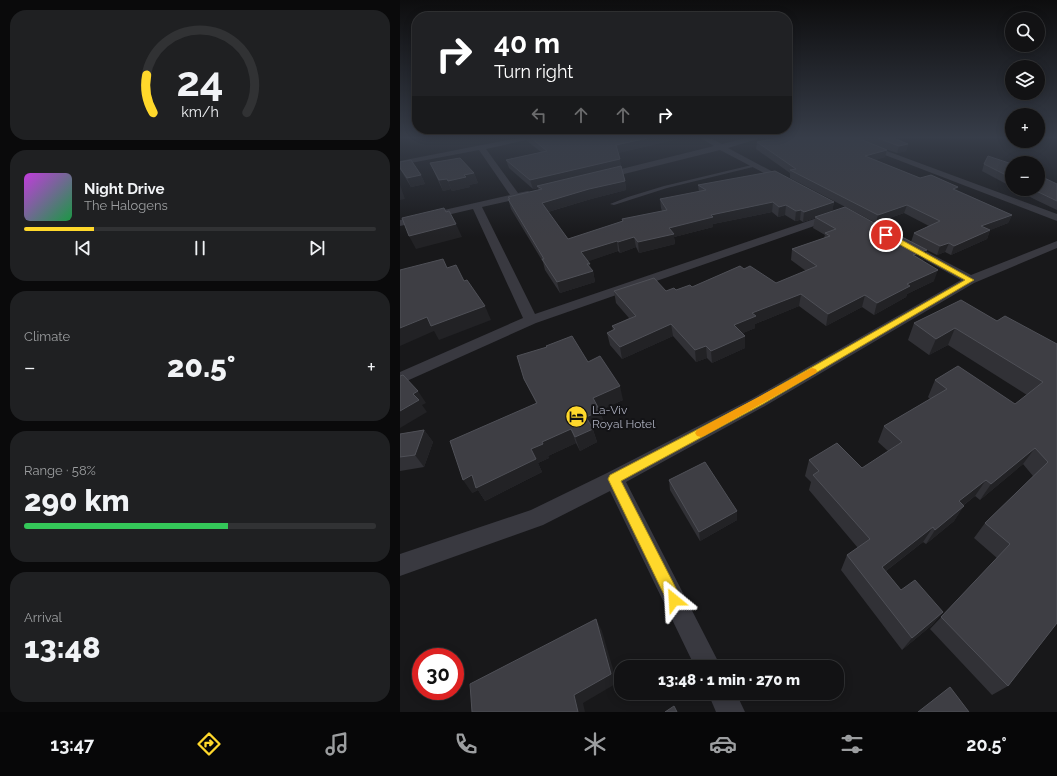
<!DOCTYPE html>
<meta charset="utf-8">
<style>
body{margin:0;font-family:Raleway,sans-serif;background:#1f2022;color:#f1f3f6;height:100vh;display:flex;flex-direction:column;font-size:15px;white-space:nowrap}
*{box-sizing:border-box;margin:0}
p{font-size:13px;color:#9c9ea0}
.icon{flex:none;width:22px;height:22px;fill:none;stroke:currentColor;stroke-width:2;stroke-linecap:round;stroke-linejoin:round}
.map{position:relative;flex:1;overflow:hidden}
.drawer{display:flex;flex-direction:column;gap:10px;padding:10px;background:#0a0a0b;width:400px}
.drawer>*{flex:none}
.hud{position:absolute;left:12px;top:12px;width:380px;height:122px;border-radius:16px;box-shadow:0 2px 10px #0003,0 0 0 1px #313234;background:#202124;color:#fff;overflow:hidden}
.fabs{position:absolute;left:605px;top:12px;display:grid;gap:8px}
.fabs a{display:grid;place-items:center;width:40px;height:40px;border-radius:50%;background:#121214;box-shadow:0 2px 10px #0003,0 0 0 1px #313234;font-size:20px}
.speed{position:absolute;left:12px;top:648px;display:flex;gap:8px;font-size:20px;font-weight:700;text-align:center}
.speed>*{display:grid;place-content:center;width:52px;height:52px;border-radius:50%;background:#121214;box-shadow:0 2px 10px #0003,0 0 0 1px #313234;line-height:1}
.speed .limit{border:6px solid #d22;background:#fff;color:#111}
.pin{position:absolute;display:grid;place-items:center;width:34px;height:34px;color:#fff;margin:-17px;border:2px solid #fff;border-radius:50%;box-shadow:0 1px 4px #0007}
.me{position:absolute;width:44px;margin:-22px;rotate:333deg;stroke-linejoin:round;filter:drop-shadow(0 0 3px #0008)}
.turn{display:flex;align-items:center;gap:14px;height:84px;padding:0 16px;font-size:18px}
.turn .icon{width:52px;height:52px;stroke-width:2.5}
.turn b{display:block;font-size:28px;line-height:34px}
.lanes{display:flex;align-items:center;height:38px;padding:0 16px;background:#0003;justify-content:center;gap:20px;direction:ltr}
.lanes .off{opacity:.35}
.big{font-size:30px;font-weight:800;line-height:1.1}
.drawer .widget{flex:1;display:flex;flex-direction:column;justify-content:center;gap:6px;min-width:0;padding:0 14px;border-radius:16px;background:#1f2022}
.drawer .dial{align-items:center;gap:0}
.dial svg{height:104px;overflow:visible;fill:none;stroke:#313234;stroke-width:7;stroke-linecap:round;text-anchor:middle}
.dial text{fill:#f1f3f6;stroke:none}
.song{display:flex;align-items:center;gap:12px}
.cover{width:48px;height:48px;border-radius:6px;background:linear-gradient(135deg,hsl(290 70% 55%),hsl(140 70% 35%))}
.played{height:4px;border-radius:2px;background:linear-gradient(90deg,#ffd82b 20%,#313234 20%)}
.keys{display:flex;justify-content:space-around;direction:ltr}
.heat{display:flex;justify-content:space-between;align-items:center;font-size:22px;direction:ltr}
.charge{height:6px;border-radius:3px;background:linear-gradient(90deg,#34c759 58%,#313234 0)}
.trip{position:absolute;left:214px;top:660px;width:230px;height:40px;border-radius:16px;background:#121214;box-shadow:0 2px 10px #0003,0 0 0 1px #313234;font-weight:800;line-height:40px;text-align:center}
.menu{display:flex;height:64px;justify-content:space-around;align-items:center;background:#070708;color:#9c9ea0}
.menu .icon{width:28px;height:28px}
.menu .current{color:#ffd82b}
.menu b{font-size:18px;color:#f1f3f6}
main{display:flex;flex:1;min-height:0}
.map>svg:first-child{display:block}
</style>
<main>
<section class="drawer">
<div class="widget dial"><svg viewBox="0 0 100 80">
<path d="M14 69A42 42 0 1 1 86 69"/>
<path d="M14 69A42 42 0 0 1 9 40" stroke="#ffd82b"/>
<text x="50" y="56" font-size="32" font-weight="700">24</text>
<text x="50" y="72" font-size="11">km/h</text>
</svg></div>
<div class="widget">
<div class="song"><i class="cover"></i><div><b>Night Drive</b><p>The Halogens</p></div></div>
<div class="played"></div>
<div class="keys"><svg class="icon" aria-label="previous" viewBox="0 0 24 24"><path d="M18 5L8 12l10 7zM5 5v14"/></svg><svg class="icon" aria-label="pause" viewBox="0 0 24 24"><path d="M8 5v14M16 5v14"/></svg><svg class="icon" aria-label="next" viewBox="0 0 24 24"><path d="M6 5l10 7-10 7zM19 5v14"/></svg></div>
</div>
<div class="widget"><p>Climate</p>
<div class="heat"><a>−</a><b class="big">20.5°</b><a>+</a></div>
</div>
<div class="widget"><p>Range · 58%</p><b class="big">290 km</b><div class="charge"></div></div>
<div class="widget"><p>Arrival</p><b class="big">13:48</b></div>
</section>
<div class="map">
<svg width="657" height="712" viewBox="0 0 657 712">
<rect width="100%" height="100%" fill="#18181a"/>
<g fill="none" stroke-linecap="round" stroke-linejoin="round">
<path fill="#393940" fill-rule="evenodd" d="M356,164H357V166L267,188L214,205L210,204L228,197L264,186Z"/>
<g fill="#393940" fill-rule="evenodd">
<path d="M123,137H140L86,149L118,193L128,191L133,194L131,196L82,207L135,314L429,214L433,213L438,216L437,218L136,323L0,384V372L123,318L73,209L0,226V220L110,195L79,150L0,165V161Z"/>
<path d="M299,137H308L322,144L350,137H364L328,148L392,182L388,185L385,184L320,150L204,179L200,176L201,174L314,146Z"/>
<path d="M438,137H449L657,214V221Z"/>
<path d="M657,241V248L574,283L365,406L226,482L321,667H295L210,491L143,525L0,576V554L131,510L207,473L353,398L561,280L504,248L502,246L504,244H512L571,275Z"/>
<path d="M308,693H336L345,712H316Z"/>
</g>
</g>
<g fill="#313136">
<path d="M126,137H282V138L218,153L221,166L225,181L226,190L191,199L148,212L168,239L222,222V219L262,211L261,208L260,199L299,192L298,185L434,202L432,211L498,236L527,250L523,261L534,281L507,294L506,297L474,315L462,307L426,326L399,306L355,324V328L343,333L345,336V348L312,363L307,358L296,362L273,336L222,359L210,345L207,333L213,330L212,326L229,318L216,303L214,291H266L276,290L292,287L344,269L376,283L406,271L391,260L392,249L424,238L425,235L413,228L415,218L403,222L400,220L395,221L385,215L378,217L372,212L313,224V227L274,237L275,244L239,253L236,247L220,253L218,251L188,261L191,269L193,271L195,282L160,293L145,270L143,262L111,209L108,199H109L108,197L139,190L138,188L133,189L109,168L106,160L141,152L127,141Z"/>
<path d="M383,137H491L508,144L506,151L497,153L479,147L485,157L475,160L520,178L557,190L612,215L608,223L590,230L587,239L551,255L545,252L537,255L511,242L514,233L529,226L504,213L476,223L390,178V173L356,149L357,142Z"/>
<path d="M0,162L21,175L25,184L11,187L0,169Z"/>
<path d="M30,163L74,173L78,183L69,185L70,187L52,191L51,189L43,191Z"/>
<path d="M584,164H612V187L582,171Z"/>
<path d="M657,184V210L634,199L615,189H638Z"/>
<path d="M597,321L657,344V623L608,686L592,695L530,629L597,558L574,538L585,523L633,476L623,464L580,500L575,496L564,505L554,521L526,544L523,542L486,571L501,590L543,612L532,625L502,650L441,570L447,555L458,548L409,490L411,482L405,476L409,460L462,468L488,451L478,442L484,426L530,399L528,397L535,380L615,404L627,395L548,345L529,355L508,340L514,323Z"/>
<path d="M188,362L223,400L200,410L204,424L193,430L197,442L180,451L176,443L148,456L149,458L138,463L142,472L85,501L78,490L72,493L136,403L124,379Z"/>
<path d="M24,430L33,442L24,467L0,471V434Z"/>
<path d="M269,480L337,511V520L300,541L270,490Z"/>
</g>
<g fill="#222225">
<path d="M252,137H282V138L218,153L216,145Z"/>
<path d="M508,144L506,151L497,153L499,146Z"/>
<path d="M487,150L485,157L464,163L465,156Z"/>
<path d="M220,159L221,167L137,186L138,188L133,189L130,180Z"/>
<path d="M74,173L78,183L69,185L70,187L52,191L48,181L64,175Z"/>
<path d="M21,175L25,184L11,187L7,178Z"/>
<path d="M47,179L51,189L43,191L39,180Z"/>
<path d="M225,181L226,190L191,199L144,213L142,203L189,189Z"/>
<path d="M0,185L5,199L0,200Z"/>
<path d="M558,187L555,195L553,189Z"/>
<path d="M373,202L372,212L313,224V227L274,237L275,244L239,253L238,242L269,228L311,215Z"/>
<path d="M434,202L432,212L403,222L404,212Z"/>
<path d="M386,205L385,215L378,217L379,207Z"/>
<path d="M507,205L504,213L476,223L478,215Z"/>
<path d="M401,210L400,220L395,221L396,211Z"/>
<path d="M612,215L608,223L578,235L581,226Z"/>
<path d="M56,224L62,237L16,249L9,236Z"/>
<path d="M590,230L587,239L551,255L554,246Z"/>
<path d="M234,237L236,247L220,253L218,242Z"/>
<path d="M217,241L218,251L184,263L181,252Z"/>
<path d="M549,243L545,252L537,255L540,246Z"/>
<path d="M527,250L523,261L513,255Z"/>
<path d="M187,264H190L192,272L193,271L195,282L160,293L157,282Z"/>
<path d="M538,270L534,281L507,294L506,297L474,315L477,303L507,284Z"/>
<path d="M401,294L399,306L355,324V328L334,337V325L352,313Z"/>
<path d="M465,295L462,307L426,326L428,314Z"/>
<path d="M85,306L91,320L39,340L34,331L0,346V328L27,317Z"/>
<path d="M271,324L273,336L222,359L220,347Z"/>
<path d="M555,328L548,345L529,355L536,339Z"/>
<path d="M345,336V348L312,363L311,351Z"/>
<path d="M306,346L307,358L296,362L295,350Z"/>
<path d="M220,386L223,400L197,412L193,398Z"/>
<path d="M18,391L26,403L22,405L27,412L0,428V411L13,394Z"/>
<path d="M200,411L204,424L193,430L197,442L180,451L175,437L186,417Z"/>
<path d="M171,429L176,443L148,456L149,458L138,463L142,472L85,501L78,490L72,493L63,480L131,449L142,442Z"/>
<path d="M24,430L33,442L24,467L15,455Z"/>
<path d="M635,448L623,464L580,500L591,484Z"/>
<path d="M586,480L575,496L549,516L559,501Z"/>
<path d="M564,506L554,521L526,544L535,530Z"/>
<path d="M337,511V520L300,541L299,532Z"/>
<path d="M533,527L523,542L474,580L482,567Z"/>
<path d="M543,612L532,625L502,650L512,638Z"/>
<path d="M196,619L202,631L217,683L183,703L185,712H178L174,695Z"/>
</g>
<g fill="#3e3e44" stroke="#4f5057">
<path d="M130,137H252L216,145L220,159L130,180L106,160L147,151Z"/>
<path d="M383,137H455L487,150L465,156L520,178L531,175L558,187L553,189L612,215L581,226L590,230L554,246L549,243L540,246L514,233L540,221L507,205L478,215L390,170L396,169L357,142Z"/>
<path d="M475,137H491L508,144L499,146Z"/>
<path d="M588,156L612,164V178L584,164Z"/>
<path d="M60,158L74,173L64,175L66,177L48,181L47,179L39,180L30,163Z"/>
<path d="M11,160L21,175L7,178L0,168V162Z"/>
<path d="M221,166L225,181L189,189L142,203L168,239L223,221L222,219L267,210L260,199L306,190L298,185L375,171L434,202L404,212L401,210L396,211L386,205L379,207L373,202L311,215L313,217L269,228L274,234L238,242L234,237L218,242L217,241L181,252L190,264H187L193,271L157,282L142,259H144L108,199H110L108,197L142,189L137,186Z"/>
<path d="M638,175L657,184V201L632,189H638Z"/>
<path d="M445,207L498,236L502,237L527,250L513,255L538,270L507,284L510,286L477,303L465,295L428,314L401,294L352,313L356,316L334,325L345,336L311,351L306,346L295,350L271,324L220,347L207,333L215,329L212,326L236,316L214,291L254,278L266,291L274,288L276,290L290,285L292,287L340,266L344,269L350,266L376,283L417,266L392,249L430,236L425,233L436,229L415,217Z"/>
<path d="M44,208L46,212L49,211L56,224L9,236L2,218Z"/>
<path d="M43,259L47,268L56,265L64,281L67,280L85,306L31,326L27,317L0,328V270Z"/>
<path d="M561,300L597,321L605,316L657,344V623L608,686L541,617L610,544L585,523L648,462L635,448L591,484L586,480L559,501L564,506L535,530L533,527L482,567L501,590L515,580L543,612L512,638L447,555L470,539L413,475L419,471L409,460L437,443L462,468L502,442L484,426L547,389L535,380L558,366L615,404L643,382L555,328L536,339L514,323Z"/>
<path d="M172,336L188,362L200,356L220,386L193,398L200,411L186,417L193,429L175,437L171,429L142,442L143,444L131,449L136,459L76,488L72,475L63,480L50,441L137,403L124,379L117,356L147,347L146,346Z"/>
<path d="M3,375L18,391L13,394L19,400L0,411V376Z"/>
<path d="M24,430L15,455L0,457V434Z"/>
<path d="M305,462L337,511L299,532L269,480Z"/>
<path d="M196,619L211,674L174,695L178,712H72L70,684Z"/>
<path d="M550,687L569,712H518Z"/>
<path d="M274,706L277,712H265Z"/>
</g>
<linearGradient id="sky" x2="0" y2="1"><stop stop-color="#0d0d0e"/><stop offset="0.58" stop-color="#373d49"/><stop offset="1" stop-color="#373d49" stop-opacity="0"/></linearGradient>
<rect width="657" height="237" fill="url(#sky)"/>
<path fill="#ffd82b" stroke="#a68c1c" d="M484,233H489L574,280L363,404L221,481L282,600L280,605L274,607L269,605L208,479L210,475L356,399L565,280L484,236Z"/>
<path fill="#f59e0b" d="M412,368L416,369L417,371L416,373L304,436L301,437L297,436L295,433L297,430Z"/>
<defs>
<symbol id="hotel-disc" viewBox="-11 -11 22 22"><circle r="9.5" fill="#ffd82b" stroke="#131316"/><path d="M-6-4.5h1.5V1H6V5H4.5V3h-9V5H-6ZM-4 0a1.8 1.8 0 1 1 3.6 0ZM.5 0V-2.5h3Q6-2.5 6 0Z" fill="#111"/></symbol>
</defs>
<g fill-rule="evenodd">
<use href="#hotel-disc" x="164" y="404" width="25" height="25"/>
</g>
<g text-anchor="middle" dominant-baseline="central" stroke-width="4" stroke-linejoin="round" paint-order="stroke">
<g font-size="12" fill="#a9acbb" stroke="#131316" text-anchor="start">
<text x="192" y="410">La-Viv<tspan x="192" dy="14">Royal Hotel</tspan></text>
</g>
</g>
</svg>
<div class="fabs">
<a><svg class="icon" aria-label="search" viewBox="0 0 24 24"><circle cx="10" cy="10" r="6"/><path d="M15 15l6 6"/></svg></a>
<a><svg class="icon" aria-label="layers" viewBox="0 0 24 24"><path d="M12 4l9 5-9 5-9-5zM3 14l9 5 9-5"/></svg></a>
<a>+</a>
<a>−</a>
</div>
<div class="speed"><div class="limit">30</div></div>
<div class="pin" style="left:486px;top:235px;background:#d93025"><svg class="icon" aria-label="arrive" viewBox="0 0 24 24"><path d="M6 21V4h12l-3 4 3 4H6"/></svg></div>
<svg class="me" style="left:274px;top:600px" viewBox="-20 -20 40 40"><path d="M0-17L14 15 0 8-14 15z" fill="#ffd82b" stroke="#fff" stroke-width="4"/></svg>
<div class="trip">13:48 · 1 min · 270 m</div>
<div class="hud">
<div class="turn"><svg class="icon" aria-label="right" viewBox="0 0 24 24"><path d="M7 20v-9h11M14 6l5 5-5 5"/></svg><div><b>40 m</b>Turn right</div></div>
<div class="lanes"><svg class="icon off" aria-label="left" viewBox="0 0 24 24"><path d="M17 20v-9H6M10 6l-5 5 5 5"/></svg><svg class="icon off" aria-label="ahead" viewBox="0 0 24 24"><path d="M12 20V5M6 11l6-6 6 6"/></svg><svg class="icon off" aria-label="ahead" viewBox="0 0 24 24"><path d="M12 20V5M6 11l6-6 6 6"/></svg><svg class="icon" aria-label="right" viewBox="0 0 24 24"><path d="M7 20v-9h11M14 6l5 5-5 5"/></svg></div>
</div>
</div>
</main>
<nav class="menu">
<b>13:47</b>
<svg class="icon current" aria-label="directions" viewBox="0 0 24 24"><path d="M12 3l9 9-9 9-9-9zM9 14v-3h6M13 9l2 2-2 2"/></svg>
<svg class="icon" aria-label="music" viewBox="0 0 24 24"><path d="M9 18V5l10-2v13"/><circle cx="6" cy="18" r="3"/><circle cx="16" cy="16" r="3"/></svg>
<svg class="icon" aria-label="phone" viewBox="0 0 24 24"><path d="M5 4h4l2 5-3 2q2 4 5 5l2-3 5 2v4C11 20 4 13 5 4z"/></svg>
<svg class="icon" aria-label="climate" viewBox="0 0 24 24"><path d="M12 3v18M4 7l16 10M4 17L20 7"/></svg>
<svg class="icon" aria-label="car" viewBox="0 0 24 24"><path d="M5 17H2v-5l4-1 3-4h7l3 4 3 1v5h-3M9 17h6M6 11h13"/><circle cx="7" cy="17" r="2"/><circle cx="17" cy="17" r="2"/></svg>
<svg class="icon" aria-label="filters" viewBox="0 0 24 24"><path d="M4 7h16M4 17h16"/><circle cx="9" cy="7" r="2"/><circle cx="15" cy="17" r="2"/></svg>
<b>20.5°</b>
</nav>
